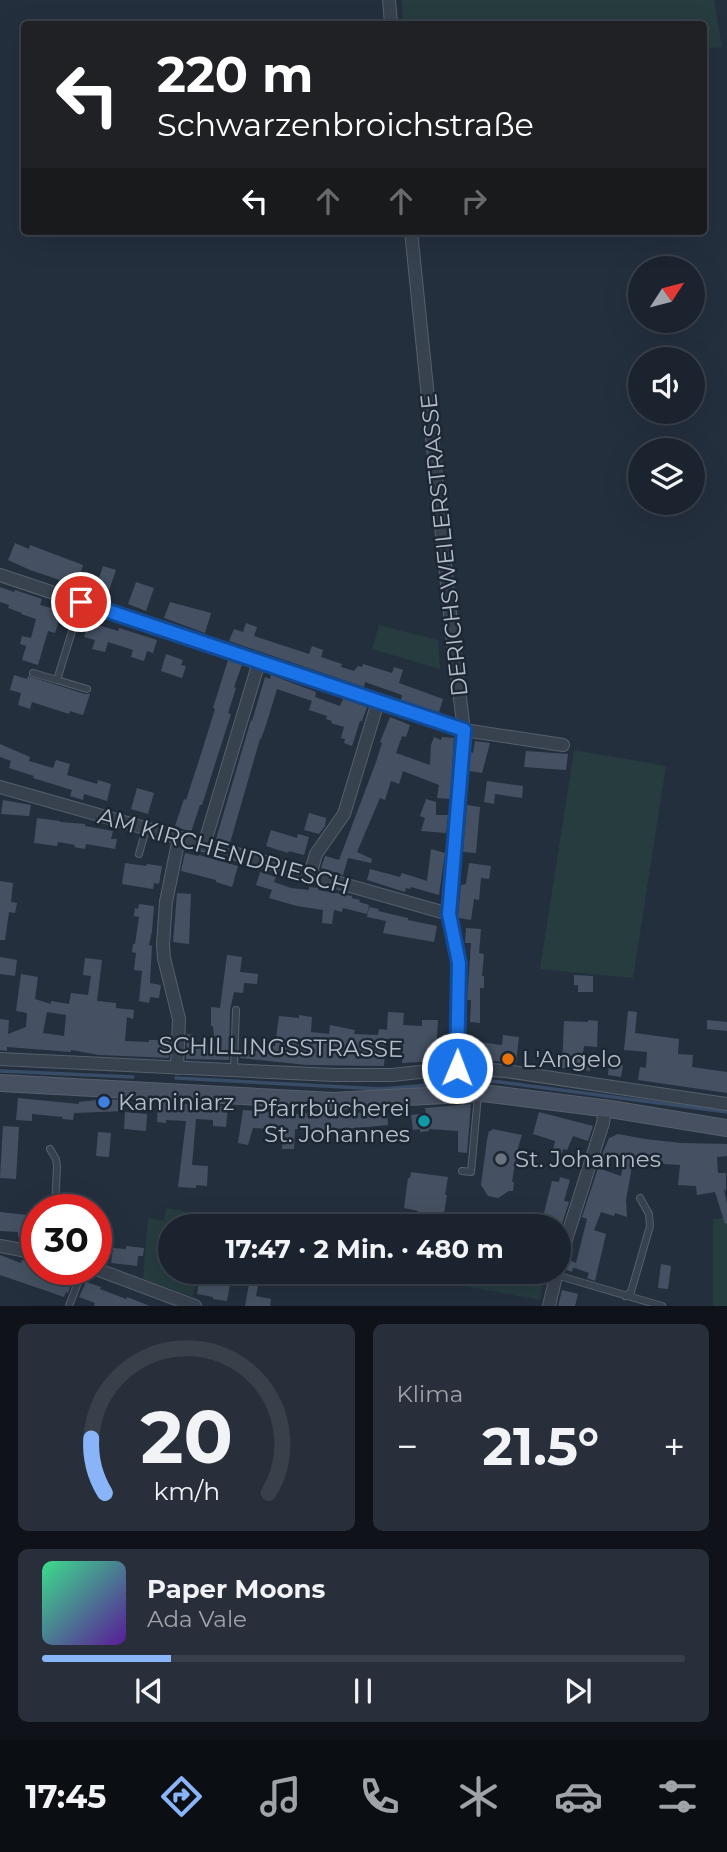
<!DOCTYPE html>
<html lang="de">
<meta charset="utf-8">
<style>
body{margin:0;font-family:Montserrat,sans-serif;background:#282f3a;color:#f1f3f6;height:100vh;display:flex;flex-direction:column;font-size:26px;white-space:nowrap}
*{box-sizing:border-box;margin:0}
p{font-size:23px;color:#a0a4aa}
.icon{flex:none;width:38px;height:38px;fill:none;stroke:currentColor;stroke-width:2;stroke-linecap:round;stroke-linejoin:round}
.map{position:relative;height:1306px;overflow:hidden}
.side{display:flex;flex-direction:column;gap:18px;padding:18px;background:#0f1319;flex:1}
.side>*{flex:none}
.guide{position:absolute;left:21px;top:21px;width:686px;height:214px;border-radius:7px;box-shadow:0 7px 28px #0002,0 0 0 2px #39404a;background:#202124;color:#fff;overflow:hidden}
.needle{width:46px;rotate:54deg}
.buttons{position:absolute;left:628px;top:256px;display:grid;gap:14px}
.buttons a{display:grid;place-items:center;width:77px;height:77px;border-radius:50%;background:#1b232e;box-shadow:0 7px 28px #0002,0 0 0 2px #39404a;font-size:35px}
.speed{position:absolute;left:21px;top:1194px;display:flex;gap:14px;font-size:35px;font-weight:700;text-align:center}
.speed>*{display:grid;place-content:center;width:91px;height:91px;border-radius:50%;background:#1b232e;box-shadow:0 7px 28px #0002,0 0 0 2px #39404a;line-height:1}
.speed .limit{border:10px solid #d22;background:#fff;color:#111}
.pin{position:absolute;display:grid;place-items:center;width:60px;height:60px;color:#fff;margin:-30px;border:4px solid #fff;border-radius:50%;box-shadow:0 2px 7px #0007}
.me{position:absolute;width:77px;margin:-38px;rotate:1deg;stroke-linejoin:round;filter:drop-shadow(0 0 5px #0008)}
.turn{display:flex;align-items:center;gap:24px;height:147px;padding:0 21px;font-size:32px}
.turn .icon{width:91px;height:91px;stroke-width:2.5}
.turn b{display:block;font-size:49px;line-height:60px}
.lanes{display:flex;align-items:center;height:66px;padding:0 21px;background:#0003;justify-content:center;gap:35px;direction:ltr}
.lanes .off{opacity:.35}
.big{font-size:52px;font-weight:700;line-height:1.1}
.side .tile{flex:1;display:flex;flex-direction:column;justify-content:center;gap:10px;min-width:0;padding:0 24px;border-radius:10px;background:#282f3a}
.side .dial{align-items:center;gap:0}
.dial svg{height:182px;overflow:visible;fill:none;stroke:#39404a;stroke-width:7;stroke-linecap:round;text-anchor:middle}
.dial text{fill:#f1f3f6;stroke:none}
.song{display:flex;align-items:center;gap:21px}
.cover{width:84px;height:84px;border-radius:10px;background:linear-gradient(135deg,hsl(150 70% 55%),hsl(270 70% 35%))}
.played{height:7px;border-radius:4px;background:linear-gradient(90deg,#8ab4f8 20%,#39404a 20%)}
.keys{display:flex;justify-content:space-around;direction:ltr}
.heat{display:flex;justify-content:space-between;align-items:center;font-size:38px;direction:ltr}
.side .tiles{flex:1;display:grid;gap:18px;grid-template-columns:1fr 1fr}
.tile:last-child{grid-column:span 2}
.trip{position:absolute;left:158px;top:1214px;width:413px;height:70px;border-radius:35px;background:#1b232e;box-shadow:0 7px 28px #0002,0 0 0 2px #39404a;font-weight:700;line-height:70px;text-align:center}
.tabs{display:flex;height:112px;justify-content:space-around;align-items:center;background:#0b0e12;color:#a0a4aa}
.tabs .icon{width:49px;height:49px}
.tabs .selected{color:#8ab4f8}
.tabs b{font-size:32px;color:#f1f3f6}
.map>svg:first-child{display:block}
</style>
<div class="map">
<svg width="727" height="1306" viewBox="0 0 727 1306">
<rect width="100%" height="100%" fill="#242f3e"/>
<g fill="#263c3f">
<path d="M402,0H714L722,47L704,49V24H403Z"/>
<path d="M379,625L438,640L440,669L372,649Z"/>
<path d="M574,750L666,766L633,978L540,969Z"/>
<path d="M166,1208L206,1215L204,1227H170V1272H197L193,1297L143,1279L148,1218L164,1221Z"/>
<path d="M727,1217V1306H713V1219Z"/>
<path d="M456,1272H545L540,1300L454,1284Z"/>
</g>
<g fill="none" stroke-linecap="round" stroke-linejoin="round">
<g stroke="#394c67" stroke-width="3.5">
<path d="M0,1071L133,1077"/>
<path d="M176,1078L381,1089L418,1086L466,1079L500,1082L727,1112"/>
</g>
</g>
<g fill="#455162" fill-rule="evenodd">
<path d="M15,543L29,549L30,545L83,565L80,575L98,581L103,566L116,570L107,596L30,570L8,560Z"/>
<path d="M136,582L154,588L146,611L128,604Z"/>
<path d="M0,587L14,592L15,590L42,599L40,605L62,611L55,633L48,631L38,665L22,660L26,646L20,644L22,636L31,638L36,619L21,614L22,613L8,608L9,605L0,602Z"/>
<path d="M170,602L211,613L205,633L164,618Z"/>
<path d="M88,622L118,631L119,628L157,640L153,653L147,651L144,661L131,657L133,650L108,642L105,652L92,649L95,640L84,637Z"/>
<path d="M246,623L257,627L254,636L309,654L312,646L323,650L321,657L342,664L341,667L354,671L358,666L362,667L363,664L392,673L394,667L403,670L399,683L443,699L439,712L401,700L402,695L365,682L364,687L229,641L234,629L243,632Z"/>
<path d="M166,654L183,660L181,665L186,666L182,678L161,671Z"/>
<path d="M228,660L242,665L234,687L236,688L228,713L231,714L202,805H200L191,832L175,826L184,799L186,800L202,751L215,709L213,708Z"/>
<path d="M14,675L27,679L28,676L85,694H90L83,715L70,711L69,714L32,702L30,709L18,705L21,693L10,690Z"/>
<path d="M271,675L316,692L315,697L340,706L343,699L367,707L362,721H360L352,746L344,743L345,739L341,738L344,727L331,723L332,721L326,719L327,716L309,710L312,701L277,689L266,725L261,739H260L230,843L216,839L251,720L252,721L265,677L270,679Z"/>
<path d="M390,717L410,725L406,737L402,736L396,753L430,765L431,745L434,737L441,740L442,737L454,738L450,799L437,798L439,785L403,771L399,784L391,781L385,800L380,798L357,852L372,859L371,863L348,858L343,875L321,868L325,856L339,860L376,762L382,743L380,742Z"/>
<path d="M475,741L490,743L482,773L469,771L471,752L473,753Z"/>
<path d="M0,744L30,757L29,761L53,768L56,760L70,764L67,775L97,784L98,780L111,784L107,801L84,794L83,800L70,796L72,790L33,778L34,776L9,768L11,761L0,757Z"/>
<path d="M526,751L568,754L566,770L524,767Z"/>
<path d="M487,781L523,786L522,798L495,794L494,804L484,802Z"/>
<path d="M137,788L154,793L148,814L131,809Z"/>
<path d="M426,799L436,802V815H448L446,833L421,831L425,818L420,816Z"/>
<path d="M3,800L31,805L29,816L1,814Z"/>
<path d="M467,805L480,807L476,853L463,852Z"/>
<path d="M309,813L326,818L325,826L319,834L304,830Z"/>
<path d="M37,818L60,821V822L85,824V826L113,831L111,839H117L115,849L86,844L85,849L74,847L75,845L58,842L57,846L34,843Z"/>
<path d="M271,830L297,838L298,834L309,837L304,855L289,851L288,853L266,846Z"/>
<path d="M431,849L445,853L439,895L411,887L410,889L406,888L405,892L367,880L370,869L400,877L402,873L427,881Z"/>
<path d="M185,853L198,856L199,855L238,866L232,887L216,882V880L181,871Z"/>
<path d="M125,863L146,866L147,864L162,866L159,884L154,883L153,889L122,884Z"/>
<path d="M469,863L491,866L489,879L481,878L479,900L474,899L471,920L459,918L458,916L461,885L466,884Z"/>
<path d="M260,872L276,877L274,882L291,888L309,890V887L319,888L318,890L352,896V898L360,900L359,902L369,905L367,914L343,908L342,912L334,910L332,924L322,923L323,910L297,906L269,898L272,890L256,885Z"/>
<path d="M0,881L13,883L11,902L17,903L15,913L9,912L5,940H0Z"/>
<path d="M177,893L191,894L189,944L173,942Z"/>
<path d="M139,904L154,906L152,931L149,945L152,946L150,983L161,985L159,998L150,997L149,1003L139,1001L142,971L134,970L136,953L132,952L133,944H135L139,917L134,916L135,908L138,909Z"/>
<path d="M369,907L379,909L378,911L408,918V920L437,926L434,942L383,933L386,921L367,917Z"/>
<path d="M466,928L481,929L479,953L484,954L482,976H484V988H480V1023L470,1022L471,1000H467L471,943H465Z"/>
<path d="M227,955L242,957L240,972L258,974L257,984L244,983L243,993L234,992L230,1010L229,1060L186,1059L187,1034L195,1035V1045H215L213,1026H211V1007L220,1008Z"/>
<path d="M0,957L17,960L15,976L0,974Z"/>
<path d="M85,958L102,960L97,1001L116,1003V1008L134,1010L133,1019L127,1017L125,1041L149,1042V1040H159L160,1037L169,1038V1058L99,1055L71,1050V1052L7,1047V1051L0,1050V1019L9,1020L8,1034L26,1027L27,1013L16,1011L21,974L38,977L35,999L51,1004V1001L69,1004L71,993L88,995L91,976L83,975ZM47,1012L66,1015L64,1036L43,1033Z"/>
<path d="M574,975L593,976V992H578V985H574Z"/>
<path d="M628,1011L637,1012L635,1033L679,1039L678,1054L693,1055L692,1067L727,1072V1093L638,1080L640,1067L646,1068L647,1052L624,1050Z"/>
<path d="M388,1012L404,1013L403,1025L422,1026V1020H438L437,1039H449L448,1057H437V1061L402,1063L403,1039H386L384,1066L307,1065L240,1058V1050L263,1051V1046H275L279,1016L299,1018V1015L312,1017L311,1032L329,1034L330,1025L355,1030L354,1034L378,1035L379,1029L387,1030Z"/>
<path d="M588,1020L598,1021L597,1047L584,1046L582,1059L591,1060L590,1071L562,1068L564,1021L588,1022Z"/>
<path d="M707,1020L727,1022V1031L707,1029Z"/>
<path d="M503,1035L519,1037L516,1063L466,1058V1045H478V1042L502,1045Z"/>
<path d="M609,1063L623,1065L621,1077L608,1075Z"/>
<path d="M18,1098L79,1104V1102L105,1099L125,1100V1111L74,1113L73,1120L62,1119L63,1117L32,1114V1121L16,1120Z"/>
<path d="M158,1102L228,1107L226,1127L213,1126V1120L196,1119L192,1165L208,1166L207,1186L196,1185V1188L178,1187L186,1121L166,1120V1123L157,1122Z"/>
<path d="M471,1104L467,1153L458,1152V1131L429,1129V1131L420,1132V1129L413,1130L411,1115L426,1113L425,1108Z"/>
<path d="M243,1110L296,1114L323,1112L374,1113V1112L387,1111L388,1125L357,1128L328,1129L327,1130L295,1129L294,1149H282L283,1131L282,1130L253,1128L248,1145L238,1143Z"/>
<path d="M125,1112L147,1114L146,1131L124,1129Z"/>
<path d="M539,1112L593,1126L588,1141L573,1136L567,1150L563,1149L562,1153L553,1150L555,1141L533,1134Z"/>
<path d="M3,1126L19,1127L16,1179L0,1178Z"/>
<path d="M492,1129L522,1135L517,1151L512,1182H514L513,1191H509L498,1198L488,1196L481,1185L487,1140L489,1131H491Z"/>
<path d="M98,1132L111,1133L109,1157L96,1156Z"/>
<path d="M618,1134L645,1139L681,1143L727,1144V1156L717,1157L718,1173H726V1190H724L727,1204V1223L725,1224L715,1192L697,1195L696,1186L678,1185L680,1165L664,1164L662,1161H657L652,1160L650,1163L633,1161L626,1200L627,1217L615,1213L614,1216L601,1212L594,1230L606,1234L595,1281L587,1278L589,1273L575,1268H573L572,1272L565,1269L569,1260L576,1263L587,1219L582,1217L598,1168L621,1176L625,1155L601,1157L609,1138Z"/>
<path d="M411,1172L448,1177L445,1195H447L444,1213L442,1212L441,1215L429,1213L428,1216L417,1214L418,1211L404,1208L408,1178H410Z"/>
<path d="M560,1177L570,1180L564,1201L569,1202L561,1227H543L545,1222L542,1221L552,1181L559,1182Z"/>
<path d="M0,1212L37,1216V1238L18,1237V1232L0,1231Z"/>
<path d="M96,1231L107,1232L105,1251L96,1250Z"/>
<path d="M126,1246L144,1248L143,1256H138L137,1266L111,1263L113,1248L126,1249Z"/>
<path d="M0,1255L21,1263L22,1260L37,1266V1271L71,1284L68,1293L66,1292L64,1297L0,1275Z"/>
<path d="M661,1264L671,1266L668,1289L658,1288Z"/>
<path d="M199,1278L230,1284L227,1301L213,1299V1297L197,1294Z"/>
<path d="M86,1282L101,1287L100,1289L126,1299L127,1297L150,1306H94L95,1303L79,1297Z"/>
<path d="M249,1284L258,1286L256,1296L271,1299L270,1306H245Z"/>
<path d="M562,1290L578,1294L575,1306H558Z"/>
</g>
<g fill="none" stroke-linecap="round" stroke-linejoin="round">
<defs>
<g id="service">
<path d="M33,673L57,680L81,602"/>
<path d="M57,680L87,689"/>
<path d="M139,854L146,829"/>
<path d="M234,1070L236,1010"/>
<path d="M50,1149L56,1159L57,1166L55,1209"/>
<path d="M462,1171L471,1172L478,1095"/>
<path d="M556,1275L662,1306"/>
<path d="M625,1296L631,1292L650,1226L649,1214L640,1198"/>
<path d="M69,1306L83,1269"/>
</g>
<g id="minor">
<path d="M389,0L391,24"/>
<path d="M411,231L453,643L464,730L449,914L459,963L457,1068"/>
<path d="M0,575L464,730L563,745"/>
<path d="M0,787L449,914"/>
<path d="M204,845L259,662"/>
<path d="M310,875L316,854L344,814L378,702"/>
<path d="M0,1059L334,1075H392L457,1068L506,1071L727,1104"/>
<path d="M177,1068L179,1019L164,958L163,944L166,902L179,838"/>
<path d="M0,1246L37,1253"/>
<path d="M558,1265L603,1123L605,1109"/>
<path d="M96,1269L195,1306"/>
<path d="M549,1306L557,1272"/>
</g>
<path id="secondary" d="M0,1083L333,1101L483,1093L610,1109L727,1128"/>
</defs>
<use href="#service" stroke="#565f6c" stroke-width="8"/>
<use href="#minor" stroke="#565f6c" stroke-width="14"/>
<use href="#secondary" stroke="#565f6c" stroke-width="18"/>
<use href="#service" stroke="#38414e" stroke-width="6"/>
<use href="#minor" stroke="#38414e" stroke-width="12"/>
<use href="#secondary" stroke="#465061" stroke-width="16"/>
</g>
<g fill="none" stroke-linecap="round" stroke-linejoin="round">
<defs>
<path id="route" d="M81,602L464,730L449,914L459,963L457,1068"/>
</defs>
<use href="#route" stroke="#114b97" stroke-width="18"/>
<use href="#route" stroke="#1a73e8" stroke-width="12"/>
</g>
<circle fill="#e8710a" stroke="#1d2633" stroke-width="2.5" cx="508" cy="1059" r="7"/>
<circle fill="#3f7fe0" stroke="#1d2633" stroke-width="2.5" cx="104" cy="1102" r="7"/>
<circle fill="#0f9aa8" stroke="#1d2633" stroke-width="2.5" cx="424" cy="1121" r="7"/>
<circle fill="#6b7280" stroke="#1d2633" stroke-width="2.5" cx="501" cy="1159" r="7"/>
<g text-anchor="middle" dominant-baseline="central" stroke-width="5" stroke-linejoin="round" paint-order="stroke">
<g font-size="23" fill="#b4bcc9" stroke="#1d2633">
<text transform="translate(444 545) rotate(-96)">DERICHSWEILERSTRASSE</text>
<text transform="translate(224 851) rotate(16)">AM KIRCHENDRIESCH</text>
<text transform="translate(281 1047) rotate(1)">SCHILLINGSSTRASSE</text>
</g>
<g font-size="23" fill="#b4bcc9" stroke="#1d2633" text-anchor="start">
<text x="522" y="1059">L'Angelo</text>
<text x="118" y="1102">Kaminiarz</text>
<text x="410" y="1108" text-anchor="end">Pfarrbücherei<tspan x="410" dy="26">St. Johannes</tspan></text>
<text x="515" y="1159">St. Johannes</text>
</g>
</g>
</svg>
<div class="buttons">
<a><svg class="needle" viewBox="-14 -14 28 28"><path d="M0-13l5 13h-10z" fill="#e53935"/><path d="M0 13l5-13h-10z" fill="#a0a4aa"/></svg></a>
<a><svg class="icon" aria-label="sound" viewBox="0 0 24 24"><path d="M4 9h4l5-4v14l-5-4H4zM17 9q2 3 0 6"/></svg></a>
<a><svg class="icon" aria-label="layers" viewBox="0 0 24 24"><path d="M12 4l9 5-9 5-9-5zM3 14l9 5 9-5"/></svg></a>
</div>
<div class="speed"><div class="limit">30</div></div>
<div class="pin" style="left:81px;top:602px;background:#d93025"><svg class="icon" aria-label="arrive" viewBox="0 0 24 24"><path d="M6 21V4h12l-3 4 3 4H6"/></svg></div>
<svg class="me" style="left:457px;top:1068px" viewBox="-20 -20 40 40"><circle r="17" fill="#1a73e8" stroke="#fff" stroke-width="3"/><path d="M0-11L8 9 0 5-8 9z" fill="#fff"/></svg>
<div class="trip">17:47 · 2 Min. · 480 m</div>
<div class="guide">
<div class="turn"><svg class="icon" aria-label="left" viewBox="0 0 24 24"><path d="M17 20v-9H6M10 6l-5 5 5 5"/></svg><div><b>220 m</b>Schwarzenbroichstraße</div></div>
<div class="lanes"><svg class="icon" aria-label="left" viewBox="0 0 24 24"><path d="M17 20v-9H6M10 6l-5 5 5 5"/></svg><svg class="icon off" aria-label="ahead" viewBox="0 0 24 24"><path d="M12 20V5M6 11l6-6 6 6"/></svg><svg class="icon off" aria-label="ahead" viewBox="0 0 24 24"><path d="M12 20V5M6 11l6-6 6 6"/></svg><svg class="icon off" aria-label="right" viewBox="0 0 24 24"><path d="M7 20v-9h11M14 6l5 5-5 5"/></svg></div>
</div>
</div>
<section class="side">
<div class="tiles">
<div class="tile dial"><svg viewBox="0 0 100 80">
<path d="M14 69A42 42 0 1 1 86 69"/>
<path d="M14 69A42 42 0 0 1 8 45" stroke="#8ab4f8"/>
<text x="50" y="56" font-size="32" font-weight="700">20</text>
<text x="50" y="72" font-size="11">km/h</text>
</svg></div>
<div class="tile"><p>Klima</p>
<div class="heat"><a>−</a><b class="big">21.5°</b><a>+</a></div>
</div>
<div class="tile">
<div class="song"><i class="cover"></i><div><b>Paper Moons</b><p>Ada Vale</p></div></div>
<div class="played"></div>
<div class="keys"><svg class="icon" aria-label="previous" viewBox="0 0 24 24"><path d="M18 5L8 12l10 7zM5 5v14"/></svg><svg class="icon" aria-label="pause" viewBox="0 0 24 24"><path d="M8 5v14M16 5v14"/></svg><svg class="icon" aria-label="next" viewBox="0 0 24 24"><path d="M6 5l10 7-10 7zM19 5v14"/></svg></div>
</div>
</div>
</section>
<nav class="tabs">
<b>17:45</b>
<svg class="icon selected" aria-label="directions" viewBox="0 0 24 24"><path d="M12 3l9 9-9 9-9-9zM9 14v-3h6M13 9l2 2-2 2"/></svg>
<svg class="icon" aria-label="music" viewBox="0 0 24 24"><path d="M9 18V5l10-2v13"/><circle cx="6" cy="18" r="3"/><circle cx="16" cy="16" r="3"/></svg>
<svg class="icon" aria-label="phone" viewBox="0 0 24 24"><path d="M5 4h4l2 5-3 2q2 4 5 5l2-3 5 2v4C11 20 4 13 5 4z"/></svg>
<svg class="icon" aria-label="climate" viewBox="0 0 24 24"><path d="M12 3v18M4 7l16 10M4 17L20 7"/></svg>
<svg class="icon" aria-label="car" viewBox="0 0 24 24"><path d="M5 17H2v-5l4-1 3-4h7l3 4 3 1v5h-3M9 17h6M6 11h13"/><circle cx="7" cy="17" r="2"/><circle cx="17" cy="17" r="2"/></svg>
<svg class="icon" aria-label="filters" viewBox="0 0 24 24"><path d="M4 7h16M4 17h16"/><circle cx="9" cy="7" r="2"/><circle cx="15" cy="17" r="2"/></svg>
</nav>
